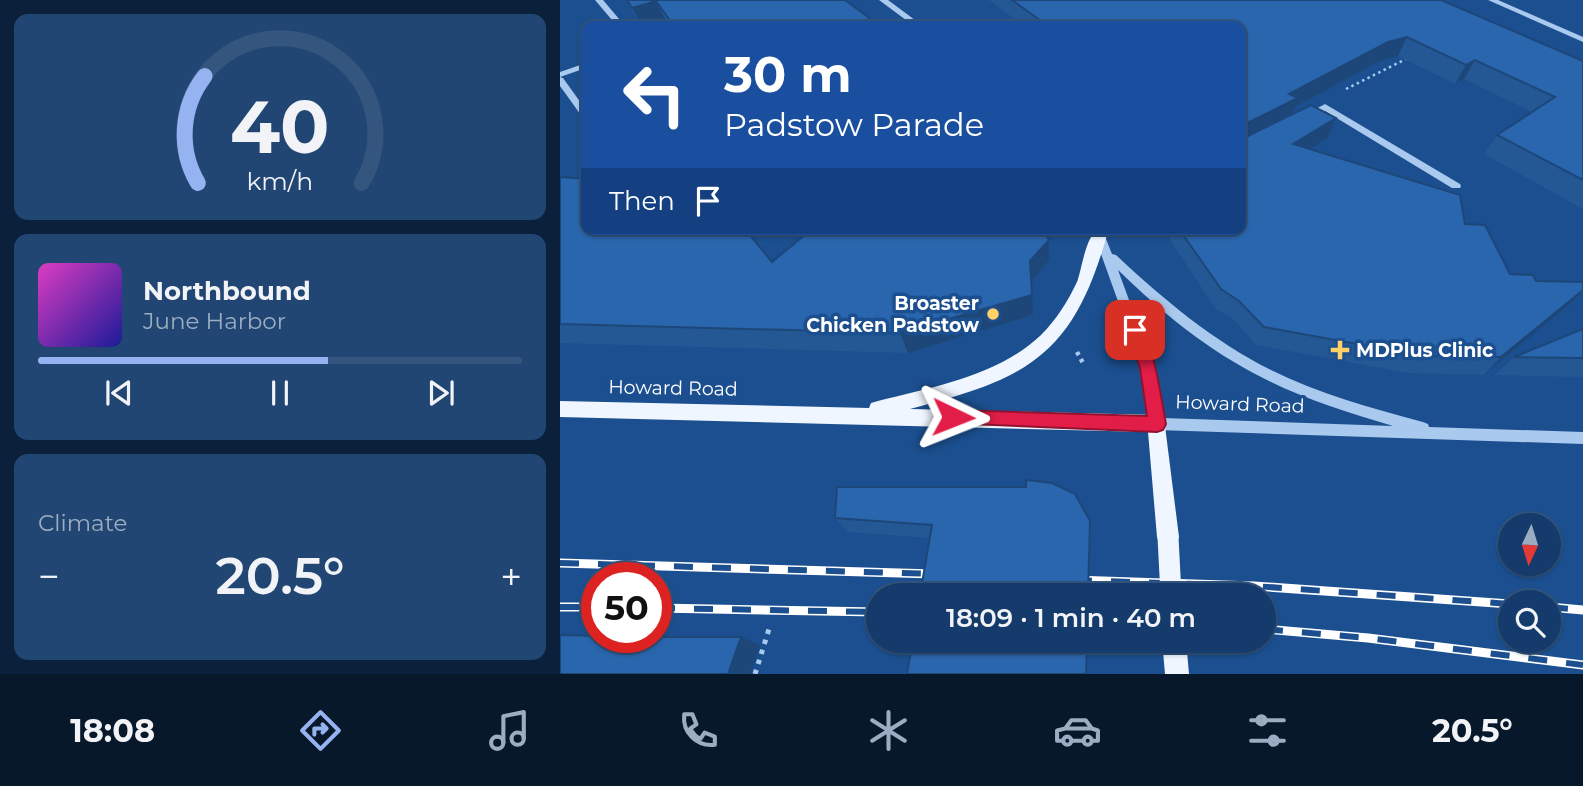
<!DOCTYPE html>
<meta charset="utf-8">
<style>
body{margin:0;font-family:Montserrat,sans-serif;background:#214673;color:#f1f3f6;height:100vh;display:flex;flex-direction:column;font-size:26px;white-space:nowrap}
*{box-sizing:border-box;margin:0}
p{font-size:23px;color:#9dadc1}
.icon{flex:none;width:38px;height:38px;fill:none;stroke:currentColor;stroke-width:2;stroke-linecap:round;stroke-linejoin:round}
.map{position:relative;flex:1;overflow:hidden}
.panel{display:flex;flex-direction:column;gap:14px;padding:14px;background:#0b203b;width:560px}
.panel>*{flex:none}
.guide{position:absolute;left:21px;top:21px;width:665px;height:214px;border-radius:14px;box-shadow:0 2px 5px #0004,0 0 0 2px #33557e;background:#1a4fa0;color:#fff;overflow:hidden}
.needle{width:46px;rotate:184deg}
.buttons{position:absolute;left:938px;top:513px;display:grid;gap:14px}
.buttons a{display:grid;place-items:center;width:63px;height:63px;border-radius:50%;background:#143b6b;box-shadow:0 2px 5px #0004,0 0 0 2px #33557e;font-size:35px}
.speed{position:absolute;left:21px;top:562px;display:flex;gap:14px;font-size:35px;font-weight:700;text-align:center}
.speed>*{display:grid;place-content:center;width:91px;height:91px;border-radius:50%;background:#143b6b;box-shadow:0 2px 5px #0004,0 0 0 2px #33557e;line-height:1}
.speed .limit{border:10px solid #d22;background:#fff;color:#111}
.pin{position:absolute;display:grid;place-items:center;width:60px;height:60px;color:#fff;margin:-30px;border-radius:14px;box-shadow:0 4px 10px #0006}
.me{position:absolute;width:77px;margin:-38px;rotate:92deg;stroke-linejoin:round;filter:drop-shadow(0 0 5px #0008)}
.turn{display:flex;align-items:center;gap:24px;height:147px;padding:0 28px;font-size:32px}
.turn .icon{width:91px;height:91px;stroke-width:2.5}
.turn b{display:block;font-size:49px;line-height:60px}
.then{display:flex;align-items:center;height:66px;padding:0 28px;background:#0003;gap:14px;font-size:26px}
.big{font-size:52px;font-weight:600;line-height:1.1}
.panel .tile{flex:1;display:flex;flex-direction:column;justify-content:center;gap:10px;min-width:0;padding:0 24px;border-radius:14px;background:#214673}
.panel .dial{align-items:center;gap:0}
.dial svg{height:182px;overflow:visible;fill:none;stroke:#33557e;stroke-width:7;stroke-linecap:round;text-anchor:middle}
.dial text{fill:#f1f3f6;stroke:none}
.song{display:flex;align-items:center;gap:21px}
.cover{width:84px;height:84px;border-radius:10px;background:linear-gradient(135deg,hsl(310 70% 55%),hsl(240 70% 35%))}
.played{height:7px;border-radius:4px;background:linear-gradient(90deg,#95b2f1 60%,#33557e 60%)}
.keys{display:flex;justify-content:space-around;direction:ltr}
.heat{display:flex;justify-content:space-between;align-items:center;font-size:38px;direction:ltr}
.trip{position:absolute;left:306px;top:583px;width:410px;height:70px;border-radius:35px;background:#143b6b;box-shadow:0 2px 5px #0004,0 0 0 2px #33557e;font-weight:600;line-height:70px;text-align:center}
.menu{display:flex;height:112px;justify-content:space-around;align-items:center;background:#08182b;color:#9dadc1}
.menu .icon{width:49px;height:49px}
.menu .current{color:#95b2f1}
.menu b{font-size:32px;color:#f1f3f6}
main{display:flex;flex:1;min-height:0}
.map>svg:first-child{display:block}
</style>
<main>
<section class="panel">
<div class="tile dial"><svg viewBox="0 0 100 80">
<path d="M14 69A42 42 0 1 1 86 69"/>
<path d="M14 69A42 42 0 0 1 17 22" stroke="#95b2f1"/>
<text x="50" y="56" font-size="32" font-weight="700">40</text>
<text x="50" y="72" font-size="11">km/h</text>
</svg></div>
<div class="tile">
<div class="song"><i class="cover"></i><div><b>Northbound</b><p>June Harbor</p></div></div>
<div class="played"></div>
<div class="keys"><svg class="icon" aria-label="previous" viewBox="0 0 24 24"><path d="M18 5L8 12l10 7zM5 5v14"/></svg><svg class="icon" aria-label="pause" viewBox="0 0 24 24"><path d="M8 5v14M16 5v14"/></svg><svg class="icon" aria-label="next" viewBox="0 0 24 24"><path d="M6 5l10 7-10 7zM19 5v14"/></svg></div>
</div>
<div class="tile"><p>Climate</p>
<div class="heat"><a>−</a><b class="big">20.5°</b><a>+</a></div>
</div>
</section>
<div class="map">
<svg width="1023" height="674" viewBox="0 0 1023 674">
<rect width="100%" height="100%" fill="#1b4f8f"/>
<g fill="none" stroke-linecap="round" stroke-linejoin="round">
<path stroke="#a9c9ee" stroke-width="2.5" stroke-dasharray="2.5 3.5" stroke-linecap="butt" d="M786,89L850,57"/>
<path stroke="#a9c9ee" stroke-width="4.5" stroke-dasharray="3.5 4.5" stroke-linecap="butt" d="M517,352L523,363"/>
<path stroke="#a9c9ee" stroke-width="5" stroke-dasharray="4.5 6" stroke-linecap="butt" d="M195,674L209,629"/>
<g fill="#a9c9ee" fill-rule="evenodd">
<path d="M35,0H43L65,26H57Z"/>
<path d="M319,0H328L363,26H354Z"/>
<path d="M928,0H938L1023,37V42Z"/>
<path d="M26,63V68L0,77L3,78L26,110V119L23,118L0,86V72Z"/>
<path d="M765,104L900,184L901,186L900,188H892L765,111L749,119H743L741,117Z"/>
<path d="M532,229H542L552,254L556,255C603,299 653,341 711,370C759,394 811,408 863,422L868,424L869,427L1023,432V444L597,430L592,428L582,368ZM558,270C601,312 649,351 703,378C744,399 789,413 833,426L603,418L594,368Z"/>
</g>
<g fill="#f0f6ff" fill-rule="evenodd">
<path d="M539,230L547,235C513,356 467,379 350,409L597,415L604,418L619,537L616,545L608,548L600,545L597,537L588,432L0,417V401L309,408L311,403L318,401C373,387 438,376 481,335C496,320 508,301 517,282C522,269 526,233 539,230Z"/>
<path d="M602,640H626L629,674H605Z"/>
</g>
<defs>
<g id="rail">
<path d="M0,563L374,574"/>
<path d="M513,580L694,586L950,604"/>
<path d="M0,607H37"/>
<path d="M989,607L1023,610"/>
<path d="M96,608L318,612"/>
<path d="M704,629L808,638L1023,665"/>
</g>
</defs>
<use href="#rail" stroke="#fff" stroke-width="9"/>
<use href="#rail" stroke="#1b4f8f" stroke-width="6" stroke-dasharray="19" stroke-linecap="butt"/>
<path stroke="#f0f6ff" stroke-width="21" d="M608,537L611,595"/>
</g>
<g fill="#245895">
<path d="M65,0H285L320,26H110L107,22L92,26H82Z"/>
<path d="M429,0H881L1023,61V209L924,154L937,135L972,112L904,79L895,84L838,56L820,61L735,107L733,114L776,118L768,138L750,149L905,224L950,274L976,281L1023,282V291L924,375L848,373L696,345L673,319L655,308L603,229H681V26H464Z"/>
<path d="M0,177L212,262L489,260L472,281L473,315L348,353L0,343Z"/>
<path d="M1023,329V377L935,375L954,357Z"/>
<path d="M515,494L370,538L288,532L275,518Z"/>
</g>
<g fill="#1d4779">
<path d="M96,1L107,22L92,26H82L72,8Z"/>
<path d="M847,37L838,56L820,61L735,107L731,118L681,143L685,124L729,94L828,42Z"/>
<path d="M915,60L904,79L895,84L906,65Z"/>
<path d="M776,118L768,138L726,164L733,144Z"/>
<path d="M489,240V260L472,281L473,315L348,353L340,333L470,261Z"/>
<path d="M1023,290L1013,301L924,375L941,357Z"/>
<path d="M181,637L200,645L191,674H168Z"/>
</g>
<g fill="#2a66ad" stroke="#1d4779" stroke-width="2">
<path d="M67,0H285L320,26H114L96,1L72,8Z"/>
<path d="M452,0H881L1023,61V180L937,135L995,97L915,60L906,65L847,37L828,42L729,94L738,98L685,124L684,133L688,136L751,105L776,118L733,144L900,195L905,224L925,225L950,274L973,275L976,281L1023,282V290L941,357L862,356L704,327L679,301L661,289L619,229H681V154L682,153H681V26H488Z"/>
<path d="M0,177L26,179V229H185L212,262L252,229H483L489,240L470,261L472,295L340,333L0,324Z"/>
<path d="M1023,329V358L954,357Z"/>
<path d="M466,480L492,483L515,494L530,521L528,595H360L372,525L275,518L277,487H466Z"/>
<path d="M0,635L37,636V637H181L168,674H0Z"/>
<path d="M353,640H527L526,674H347Z"/>
</g>
<path fill="#e11d48" stroke="#92132f" stroke-width="2" d="M575,324C593,330 602,405 606,424L603,430L597,432L386,423L384,417L386,412L393,410L587,416L580,368L567,330Z"/>
<g fill="#ffd166" stroke="#1b4f8f" stroke-width="2.5">
<circle cx="433" cy="314" r="7"/>
<path d="M776.5 339.5h7v7h7v7h-7v7h-7v-7h-7v-7h7z"/>
</g>
<g text-anchor="middle" dominant-baseline="central" stroke-width="7" stroke-linejoin="round" paint-order="stroke">
<g font-size="19" font-weight="bold" fill="#fff" stroke="#1b4f8f" text-anchor="end">
<text x="419" y="303">Broaster<tspan x="419" dy="22">Chicken Padstow</tspan></text>
<text x="796" y="350" text-anchor="start">MDPlus Clinic</text>
</g>
<g font-size="19" fill="#fff" stroke="#1b4f8f">
<text transform="translate(113 388) rotate(1)">Howard Road</text>
<text transform="translate(680 404) rotate(2)">Howard Road</text>
</g>
</g>
</svg>
<div class="buttons">
<a><svg class="needle" viewBox="-14 -14 28 28"><path d="M0-13l5 13h-10z" fill="#e53935"/><path d="M0 13l5-13h-10z" fill="#9dadc1"/></svg></a>
<a><svg class="icon" aria-label="search" viewBox="0 0 24 24"><circle cx="10" cy="10" r="6"/><path d="M15 15l6 6"/></svg></a>
</div>
<div class="speed"><div class="limit">50</div></div>
<div class="pin" style="left:575px;top:330px;background:#d93025"><svg class="icon" aria-label="arrive" viewBox="0 0 24 24"><path d="M6 21V4h12l-3 4 3 4H6"/></svg></div>
<svg class="me" style="left:393px;top:417px" viewBox="-20 -20 40 40"><path d="M0-17L14 15 0 8-14 15z" fill="#e11d48" stroke="#fff" stroke-width="4"/></svg>
<div class="trip">18:09 · 1 min · 40 m</div>
<div class="guide">
<div class="turn"><svg class="icon" aria-label="left" viewBox="0 0 24 24"><path d="M17 20v-9H6M10 6l-5 5 5 5"/></svg><div><b>30 m</b>Padstow Parade</div></div>
<div class="then">Then<svg class="icon" aria-label="arrive" viewBox="0 0 24 24"><path d="M6 21V4h12l-3 4 3 4H6"/></svg></div>
</div>
</div>
</main>
<nav class="menu">
<b>18:08</b>
<svg class="icon current" aria-label="directions" viewBox="0 0 24 24"><path d="M12 3l9 9-9 9-9-9zM9 14v-3h6M13 9l2 2-2 2"/></svg>
<svg class="icon" aria-label="music" viewBox="0 0 24 24"><path d="M9 18V5l10-2v13"/><circle cx="6" cy="18" r="3"/><circle cx="16" cy="16" r="3"/></svg>
<svg class="icon" aria-label="phone" viewBox="0 0 24 24"><path d="M5 4h4l2 5-3 2q2 4 5 5l2-3 5 2v4C11 20 4 13 5 4z"/></svg>
<svg class="icon" aria-label="climate" viewBox="0 0 24 24"><path d="M12 3v18M4 7l16 10M4 17L20 7"/></svg>
<svg class="icon" aria-label="car" viewBox="0 0 24 24"><path d="M5 17H2v-5l4-1 3-4h7l3 4 3 1v5h-3M9 17h6M6 11h13"/><circle cx="7" cy="17" r="2"/><circle cx="17" cy="17" r="2"/></svg>
<svg class="icon" aria-label="filters" viewBox="0 0 24 24"><path d="M4 7h16M4 17h16"/><circle cx="9" cy="7" r="2"/><circle cx="15" cy="17" r="2"/></svg>
<b>20.5°</b>
</nav>
